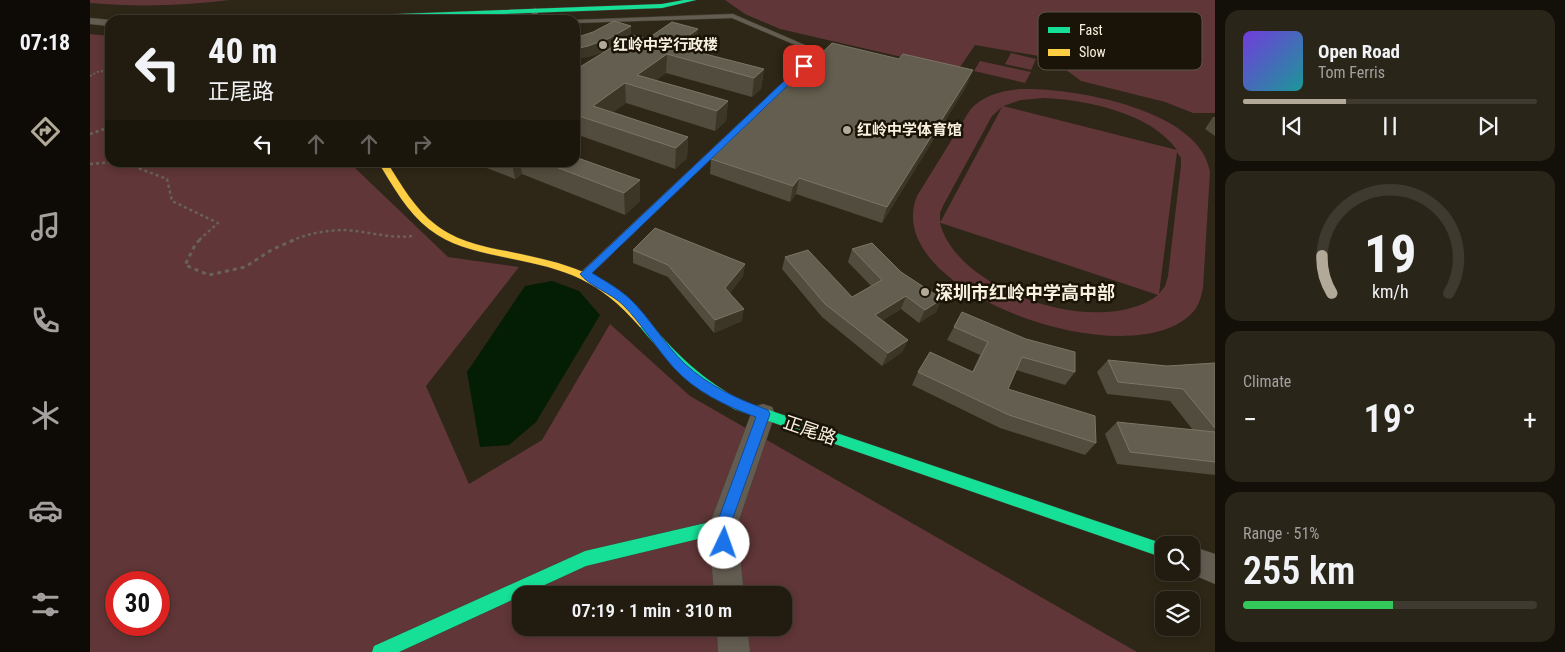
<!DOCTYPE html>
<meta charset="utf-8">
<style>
body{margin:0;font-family:"Roboto Condensed","Noto Sans SC",sans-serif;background:#2a2519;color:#f1f3f6;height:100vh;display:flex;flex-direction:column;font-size:19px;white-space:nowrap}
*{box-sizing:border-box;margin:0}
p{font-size:16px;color:#a2a19f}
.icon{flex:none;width:28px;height:28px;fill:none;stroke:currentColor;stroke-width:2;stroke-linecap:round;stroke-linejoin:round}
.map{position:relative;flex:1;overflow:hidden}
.sheet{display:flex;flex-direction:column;gap:10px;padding:10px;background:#130f09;width:350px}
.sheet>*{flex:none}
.guide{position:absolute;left:15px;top:15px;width:475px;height:152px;border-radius:15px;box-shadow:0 2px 8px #0003,0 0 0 1px #3f3a30;background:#221c10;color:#f1f3f6;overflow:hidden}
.controls{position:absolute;left:1065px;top:536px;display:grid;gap:10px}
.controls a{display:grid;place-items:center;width:45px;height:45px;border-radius:10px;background:#221c10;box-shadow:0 2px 8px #0003,0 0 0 1px #3f3a30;font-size:25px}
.speed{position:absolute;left:15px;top:571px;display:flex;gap:10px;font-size:25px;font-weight:700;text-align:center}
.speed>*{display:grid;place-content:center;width:65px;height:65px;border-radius:50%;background:#221c10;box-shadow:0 2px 8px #0003,0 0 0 1px #3f3a30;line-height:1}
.speed .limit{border:8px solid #d22;background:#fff;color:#111}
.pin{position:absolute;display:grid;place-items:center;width:42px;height:42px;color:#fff;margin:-21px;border-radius:10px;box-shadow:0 2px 8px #0006}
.me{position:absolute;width:55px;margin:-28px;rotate:3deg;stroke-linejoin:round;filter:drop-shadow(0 0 4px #0008)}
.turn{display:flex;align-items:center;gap:18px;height:105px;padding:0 20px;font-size:22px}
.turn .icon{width:65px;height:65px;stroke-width:2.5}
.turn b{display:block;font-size:35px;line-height:42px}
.lanes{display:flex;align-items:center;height:48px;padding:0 20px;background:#0003;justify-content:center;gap:25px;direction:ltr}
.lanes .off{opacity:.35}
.big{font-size:38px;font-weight:600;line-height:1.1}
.sheet .tile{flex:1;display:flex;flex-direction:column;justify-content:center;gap:8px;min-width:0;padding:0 18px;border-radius:15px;background:#2a2519}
.sheet .dial{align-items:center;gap:0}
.dial svg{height:130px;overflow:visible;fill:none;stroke:#3f3a30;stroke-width:7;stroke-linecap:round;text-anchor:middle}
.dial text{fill:#f1f3f6;stroke:none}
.song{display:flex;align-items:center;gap:15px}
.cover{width:60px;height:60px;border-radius:8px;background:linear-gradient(135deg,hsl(260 70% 55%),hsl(180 70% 35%))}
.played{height:5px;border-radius:2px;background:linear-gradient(90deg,#b3a999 35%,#3f3a30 35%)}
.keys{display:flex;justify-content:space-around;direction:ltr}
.heat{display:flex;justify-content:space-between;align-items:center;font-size:28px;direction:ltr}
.charge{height:8px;border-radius:4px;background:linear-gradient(90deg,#34c759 51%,#3f3a30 0)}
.trip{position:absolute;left:422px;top:586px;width:280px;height:50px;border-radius:15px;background:#221c10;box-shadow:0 2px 8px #0003,0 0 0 1px #3f3a30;font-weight:600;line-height:50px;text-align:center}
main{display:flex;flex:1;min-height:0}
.dock{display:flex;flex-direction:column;width:90px;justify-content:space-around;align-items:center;background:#0e0b06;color:#a2a19f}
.dock .icon{width:35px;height:35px}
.dock .on{color:#b3a999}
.dock b{font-size:22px;color:#f1f3f6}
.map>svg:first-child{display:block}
</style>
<main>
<nav class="dock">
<b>07:18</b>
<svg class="icon on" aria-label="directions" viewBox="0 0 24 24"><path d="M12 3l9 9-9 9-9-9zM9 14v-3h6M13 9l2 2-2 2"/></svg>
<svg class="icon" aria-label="music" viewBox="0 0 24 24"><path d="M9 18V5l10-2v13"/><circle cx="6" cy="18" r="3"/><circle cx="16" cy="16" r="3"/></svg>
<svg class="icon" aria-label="phone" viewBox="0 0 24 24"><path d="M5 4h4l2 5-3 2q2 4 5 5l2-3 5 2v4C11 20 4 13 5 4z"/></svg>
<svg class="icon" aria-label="climate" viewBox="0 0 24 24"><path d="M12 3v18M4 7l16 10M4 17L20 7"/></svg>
<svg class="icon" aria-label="car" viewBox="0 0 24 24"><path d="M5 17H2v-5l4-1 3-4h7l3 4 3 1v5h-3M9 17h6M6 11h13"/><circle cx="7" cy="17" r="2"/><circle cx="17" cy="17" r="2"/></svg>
<svg class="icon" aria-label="filters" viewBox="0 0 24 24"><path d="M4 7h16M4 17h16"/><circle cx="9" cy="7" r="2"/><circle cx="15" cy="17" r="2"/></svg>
</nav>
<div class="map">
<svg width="1125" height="652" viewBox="0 0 1125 652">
<rect width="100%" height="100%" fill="#2e2616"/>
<g fill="#603638" fill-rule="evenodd">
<path d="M0,0H140C93,6 47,7 0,3Z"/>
<path d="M635,0H1125V113H1103L1075,102L991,81L960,58L885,45L868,70L690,29L655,14Z"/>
<path d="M0,34L20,36V162L253,163L263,166L358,257L429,267L336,386L379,484L452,440L520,324L600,396L1047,652H0ZM26,582H69V625H26ZM431,595H694V628H431Z"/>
<path d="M921,53L946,59L941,70L915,64Z"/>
<path d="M890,61L941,72L935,83L884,71Z"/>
<path d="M930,89C981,87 1111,109 1120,172L1113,288C1111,297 1109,306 1102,313C1040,379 788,291 827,196L880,110C893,95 911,91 930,89ZM954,98C997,100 1061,113 1087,150L913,106L931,100ZM912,107L851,221H850V213L854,204L902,116ZM1087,152L1091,158V165L1078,276L1075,286L1069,294ZM850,223H851L1068,295C1012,339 868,293 850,223Z"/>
</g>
<path fill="#041d05" d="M462,281L489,291L510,315L446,422L419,445L390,447L377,372L435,286Z"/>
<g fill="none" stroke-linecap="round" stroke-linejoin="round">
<defs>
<g id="lane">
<path d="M445,8L448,10L447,20H441L442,10Z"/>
<path d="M643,14L731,52L499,276H491L490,274L491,272L724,53L642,18L485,23V20H483Z"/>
</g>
<g id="street">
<path d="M0,18L20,20H22H20V26L0,24Z"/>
<path d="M673,404L682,407L685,414L647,526L654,595H624L619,526L661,414L664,407Z"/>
<path d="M1101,546L1125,554V584L1097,572H1101Z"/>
<path d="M627,628H657L660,652H628Z"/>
</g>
<g id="fast">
<path d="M594,0H606L572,8L250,20H199L202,18L572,4Z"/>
<path d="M554,320L558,321C587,355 613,380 652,401L1074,544L1077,545H1074V558L644,409C604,386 579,362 550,327L548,324L550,321Z"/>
<path d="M633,519L638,521L640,526L638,531L633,533L496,566L309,652H282L284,646L495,551Z"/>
</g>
<path id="slow" d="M288,162H297C311,185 325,209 346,225C368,242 395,247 421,252C483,265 514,273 558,321L560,324L558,327H550C508,279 478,270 418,258C390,252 362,247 339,229C317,212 303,186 288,162Z"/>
</defs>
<use href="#lane" stroke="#474134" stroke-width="1"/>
<use href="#street" stroke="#474134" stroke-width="1"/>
<use href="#fast" stroke="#474134" stroke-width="1"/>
<use href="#slow" stroke="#474134" stroke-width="1"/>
<path stroke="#696257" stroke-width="2" stroke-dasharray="2 2" stroke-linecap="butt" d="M0,76L7,72L20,70"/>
<g stroke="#696257" stroke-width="2.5" stroke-dasharray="3 3" stroke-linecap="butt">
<path d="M0,134L20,127"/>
<path d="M32,162L77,179L82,201L128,223L108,241"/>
<path d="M0,164L26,162"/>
<path d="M201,241C216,234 237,230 254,230C278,231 299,239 323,236"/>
</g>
<path stroke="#696257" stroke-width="3" stroke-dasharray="4 4" stroke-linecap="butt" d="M110,240L106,243L95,265L119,275L155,267L183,249L204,240"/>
<use href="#lane" fill="#635c51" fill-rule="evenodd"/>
<use href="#street" fill="#635c51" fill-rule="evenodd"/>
<use href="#fast" fill="#16e098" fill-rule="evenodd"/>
<use href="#slow" fill="#ffcf43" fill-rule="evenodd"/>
</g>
<g fill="#514c3d">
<path d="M541,26V35L557,39L607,47L603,51L674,69L671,89L662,97L576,73L566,80L638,101L636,121L625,131L536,103L523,112L598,137L597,158L585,169L491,136L485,140V70L516,51L498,57Z"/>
<path d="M877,85L792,223L706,194L700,202L620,174L621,159Z"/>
<path d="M1123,117H1125V136L1115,129Z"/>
<path d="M393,162H485L550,201L535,215L432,174L425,179L394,167Z"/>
<path d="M762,249L811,272L852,299L846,312L829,323L811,309L793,320L818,340L812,352L792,366L732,317L692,269L695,257L762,297L781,286L758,262Z"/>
<path d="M543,250L655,264L653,276L640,293L652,321L624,333L578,277L543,263Z"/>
<path d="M872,312L985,372L975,385L926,370L918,389L1006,443L995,455L910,428L822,385L828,372H882L890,355L857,340Z"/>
<path d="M1018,360L1077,366L1125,363V475L1027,464L1015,434L1027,422L1103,430L1080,401L1017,394L1007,372Z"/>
</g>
<g fill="#3b3626">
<path d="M541,26V36L520,49L498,57L485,60V49Z"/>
<path d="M608,29L607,47L592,58L584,46Z"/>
<path d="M577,54L576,73L555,89L547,75Z"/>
<path d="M674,69L671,89L662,97L664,78Z"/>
<path d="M883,70L877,85L792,223L797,207Z"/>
<path d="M535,83L536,103L509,122L503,106Z"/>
<path d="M638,101L636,121L625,131L627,111Z"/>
<path d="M489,116L491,136L485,140V118Z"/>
<path d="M598,137L597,158L585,169L586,148Z"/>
<path d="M422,162H430L432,174L425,179Z"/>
<path d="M709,178L706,194L700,202L703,186Z"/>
<path d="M550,180V201L535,215L534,193Z"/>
<path d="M655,264L653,276L634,301L635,288Z"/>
<path d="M816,296L811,309L781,328L785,315Z"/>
<path d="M852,299L846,312L829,323L835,310Z"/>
<path d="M654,309L652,321L624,333L625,320Z"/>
<path d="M818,340L812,352L792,366L798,353Z"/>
</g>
<g fill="#635e4f" stroke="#7b7565">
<path d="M524,21L541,26L520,38L498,46L485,49V38L503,32Z"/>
<path d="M582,22L608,29L584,46L674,69L664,78L577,54L547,75L638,101L627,111L535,83L503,106L598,137L586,148L489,116L485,118V70L542,35L557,39Z"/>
<path d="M742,43L809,59L813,54L883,70L797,207L709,178L703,186L621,159Z"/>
<path d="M485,157L550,180L534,193L453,162H485Z"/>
<path d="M565,228L655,264L635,288L654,309L625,320L578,265L543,250Z"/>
<path d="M782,243L811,272L852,299L835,310L816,296L785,315L818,340L798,353L735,304L695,257L718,250L762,297L792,280L762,249Z"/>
<path d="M872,312L936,339L985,352V372L932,357L918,389L1005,416L1006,443L919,415L828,372L840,352L883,372L898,342L864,327Z"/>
<path d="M1018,360L1077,366L1125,363V428L1093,389L1028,382Z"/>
<path d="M1027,422L1125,432V462L1040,452Z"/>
</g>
<path fill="#1a73e8" stroke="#114b97" d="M712,64L718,66L502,273C515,281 528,288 540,299C560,318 574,344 595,364C619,386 647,399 678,410L680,414L640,526L642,543L640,548L634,550L629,548L626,526L666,417C636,406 606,392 584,368C566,348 552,324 533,305C521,293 499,286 490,274Z"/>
<g fill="#b3a999" stroke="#1a1307" stroke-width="2">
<circle cx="513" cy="45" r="5"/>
<circle cx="757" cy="130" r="5"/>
<circle cx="835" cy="292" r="5"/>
</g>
<g text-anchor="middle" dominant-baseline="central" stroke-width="5" stroke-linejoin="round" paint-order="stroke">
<g font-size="15" font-weight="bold" fill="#faf0df" stroke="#1a1307" text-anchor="start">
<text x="523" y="45">红岭中学行政楼</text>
<text x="767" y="130">红岭中学体育馆</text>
</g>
<g font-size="18" font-weight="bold" fill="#faf0df" stroke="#1a1307" text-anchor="start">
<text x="845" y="292">深圳市红岭中学高中部</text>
</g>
<g font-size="18" fill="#faf0df" stroke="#1a1307">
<text transform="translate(720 430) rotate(19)">正尾路</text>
</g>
</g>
<rect x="948" y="12" width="164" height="58" rx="8" fill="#1a1307" stroke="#5d5548" stroke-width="1"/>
<rect x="958" y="27" width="22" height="6" fill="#16e098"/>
<rect x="958" y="49" width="22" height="7" fill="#ffcf43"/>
<g font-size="14" fill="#faf0df">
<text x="989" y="35">Fast</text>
<text x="989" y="57">Slow</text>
</g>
</svg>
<div class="controls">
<a><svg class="icon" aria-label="search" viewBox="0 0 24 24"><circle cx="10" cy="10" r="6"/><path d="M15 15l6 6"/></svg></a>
<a><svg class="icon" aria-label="layers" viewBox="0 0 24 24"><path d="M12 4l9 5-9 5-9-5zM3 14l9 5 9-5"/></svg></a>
</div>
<div class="speed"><div class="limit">30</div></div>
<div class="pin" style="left:714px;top:66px;background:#d93025"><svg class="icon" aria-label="arrive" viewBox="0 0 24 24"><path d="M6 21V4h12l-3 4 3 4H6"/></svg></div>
<svg class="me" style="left:634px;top:543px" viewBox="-20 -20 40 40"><circle r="19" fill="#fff"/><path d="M0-13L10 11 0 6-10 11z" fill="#1a73e8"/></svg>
<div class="trip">07:19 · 1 min · 310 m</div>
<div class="guide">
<div class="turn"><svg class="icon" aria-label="left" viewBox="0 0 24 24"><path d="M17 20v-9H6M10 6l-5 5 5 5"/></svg><div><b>40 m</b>正尾路</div></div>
<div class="lanes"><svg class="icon" aria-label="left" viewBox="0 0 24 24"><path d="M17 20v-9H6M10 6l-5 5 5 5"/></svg><svg class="icon off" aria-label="ahead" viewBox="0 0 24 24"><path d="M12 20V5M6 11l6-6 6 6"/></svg><svg class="icon off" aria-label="ahead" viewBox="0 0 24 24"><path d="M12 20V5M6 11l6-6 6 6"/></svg><svg class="icon off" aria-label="right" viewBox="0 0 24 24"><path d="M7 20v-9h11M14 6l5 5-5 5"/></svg></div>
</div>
</div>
<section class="sheet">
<div class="tile">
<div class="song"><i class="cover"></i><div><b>Open Road</b><p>Tom Ferris</p></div></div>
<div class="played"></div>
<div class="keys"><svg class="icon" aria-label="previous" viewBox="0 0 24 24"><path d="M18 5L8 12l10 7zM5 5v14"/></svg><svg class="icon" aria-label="pause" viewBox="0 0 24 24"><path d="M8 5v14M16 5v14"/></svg><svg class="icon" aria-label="next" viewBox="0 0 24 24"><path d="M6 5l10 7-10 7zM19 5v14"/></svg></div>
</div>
<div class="tile dial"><svg viewBox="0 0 100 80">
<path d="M14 69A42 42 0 1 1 86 69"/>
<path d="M14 69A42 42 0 0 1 8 46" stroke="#b3a999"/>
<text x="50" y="56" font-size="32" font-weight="700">19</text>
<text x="50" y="72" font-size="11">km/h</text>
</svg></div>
<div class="tile"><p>Climate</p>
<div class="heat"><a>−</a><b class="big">19°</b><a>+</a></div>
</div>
<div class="tile"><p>Range · 51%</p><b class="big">255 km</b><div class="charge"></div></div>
</section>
</main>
